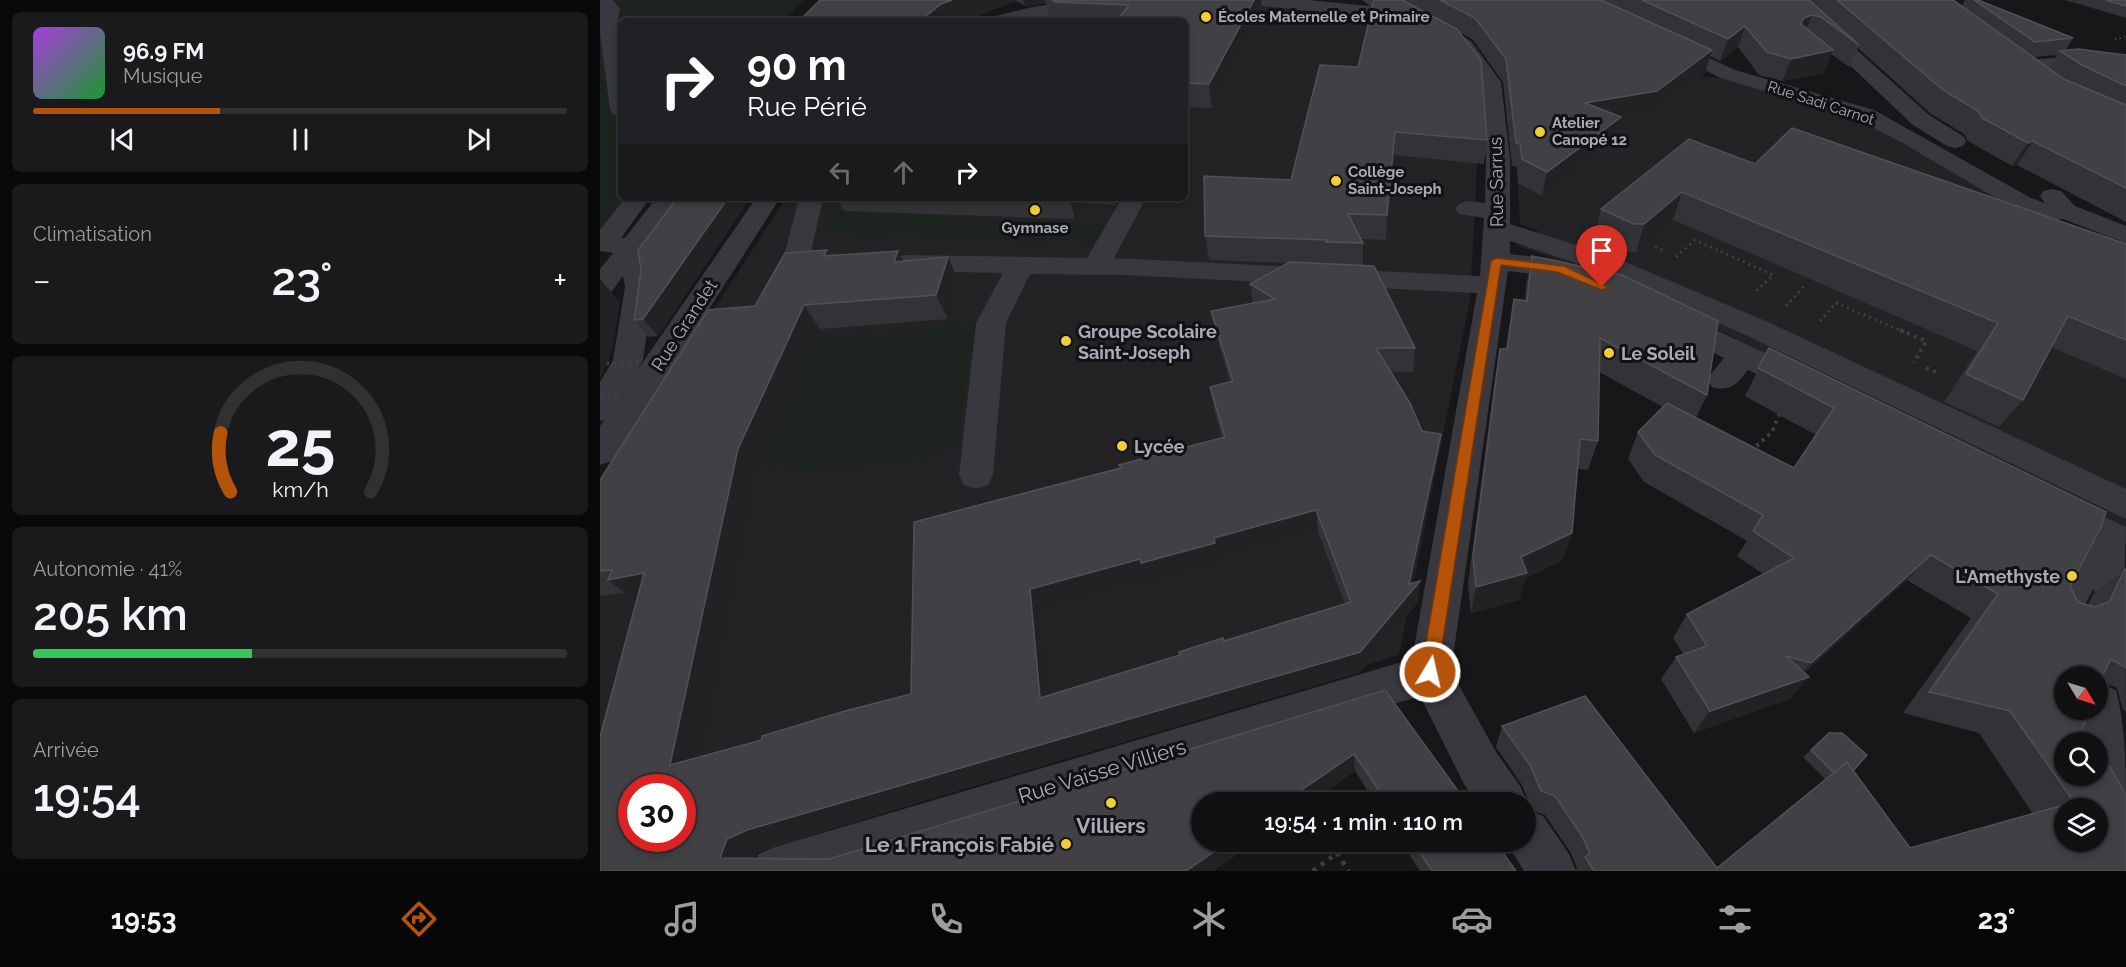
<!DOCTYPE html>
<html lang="fr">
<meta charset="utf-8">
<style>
body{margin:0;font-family:Raleway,sans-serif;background:#1a1a1c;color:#f1f3f6;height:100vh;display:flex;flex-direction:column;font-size:22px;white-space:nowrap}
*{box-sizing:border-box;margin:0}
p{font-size:20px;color:#9c9da0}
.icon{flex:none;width:33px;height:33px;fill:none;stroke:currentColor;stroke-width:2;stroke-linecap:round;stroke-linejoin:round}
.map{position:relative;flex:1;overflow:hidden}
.drawer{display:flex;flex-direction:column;gap:12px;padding:12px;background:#09090a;width:600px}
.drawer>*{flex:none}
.guide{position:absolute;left:18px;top:18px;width:570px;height:183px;border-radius:9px;box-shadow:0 3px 9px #0003,0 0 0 2px #303133;background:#202124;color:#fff;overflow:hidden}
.needle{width:39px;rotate:128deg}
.controls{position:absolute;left:1454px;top:666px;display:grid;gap:12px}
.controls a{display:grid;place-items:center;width:54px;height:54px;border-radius:50%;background:#111113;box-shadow:0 3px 9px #0003,0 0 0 2px #303133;font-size:30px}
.speed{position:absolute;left:18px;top:774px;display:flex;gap:12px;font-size:30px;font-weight:700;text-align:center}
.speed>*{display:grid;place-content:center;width:78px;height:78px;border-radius:50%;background:#111113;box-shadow:0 3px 9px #0003,0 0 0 2px #303133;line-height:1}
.speed .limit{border:9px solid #d22;background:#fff;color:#111}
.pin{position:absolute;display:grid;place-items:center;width:51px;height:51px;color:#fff;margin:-62px -26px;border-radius:50% 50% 50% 0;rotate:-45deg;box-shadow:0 0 6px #0007}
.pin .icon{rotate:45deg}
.me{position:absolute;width:66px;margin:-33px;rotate:9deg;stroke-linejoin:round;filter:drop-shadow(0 0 4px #0008)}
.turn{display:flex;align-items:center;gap:21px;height:126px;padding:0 30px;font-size:27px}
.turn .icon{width:78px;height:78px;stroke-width:2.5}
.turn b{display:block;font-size:42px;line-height:51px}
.lanes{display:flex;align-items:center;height:57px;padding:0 30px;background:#0003;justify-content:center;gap:30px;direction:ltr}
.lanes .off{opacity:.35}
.big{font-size:45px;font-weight:600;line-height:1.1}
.drawer .tile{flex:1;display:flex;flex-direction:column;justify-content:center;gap:9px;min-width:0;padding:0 21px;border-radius:9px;background:#1a1a1c}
.drawer .dial{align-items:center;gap:0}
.dial svg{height:156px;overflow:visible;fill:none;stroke:#303133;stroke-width:7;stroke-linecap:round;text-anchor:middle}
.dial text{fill:#f1f3f6;stroke:none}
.song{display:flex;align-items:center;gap:18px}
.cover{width:72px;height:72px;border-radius:9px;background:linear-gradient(135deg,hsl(280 70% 55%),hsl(130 70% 35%))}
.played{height:6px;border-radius:3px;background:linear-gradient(90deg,#b45309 35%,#303133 35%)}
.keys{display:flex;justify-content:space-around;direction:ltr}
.heat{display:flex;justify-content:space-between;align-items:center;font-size:33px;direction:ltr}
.charge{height:9px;border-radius:4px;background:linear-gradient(90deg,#34c759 41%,#303133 0)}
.trip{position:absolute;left:591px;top:792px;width:345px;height:60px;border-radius:30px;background:#111113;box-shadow:0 3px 9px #0003,0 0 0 2px #303133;font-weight:600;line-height:60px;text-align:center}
.tab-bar{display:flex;height:96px;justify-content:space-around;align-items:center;background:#070708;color:#9c9da0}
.tab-bar .icon{width:42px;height:42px}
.tab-bar .selected{color:#b45309}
.tab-bar b{font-size:27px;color:#f1f3f6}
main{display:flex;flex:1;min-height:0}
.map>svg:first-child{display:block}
</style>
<main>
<section class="drawer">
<div class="tile">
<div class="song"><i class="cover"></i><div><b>96.9 FM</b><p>Musique</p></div></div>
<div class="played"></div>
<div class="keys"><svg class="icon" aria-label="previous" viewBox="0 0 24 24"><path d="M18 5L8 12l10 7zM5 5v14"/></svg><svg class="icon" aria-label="pause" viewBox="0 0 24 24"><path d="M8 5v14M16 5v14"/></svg><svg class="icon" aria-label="next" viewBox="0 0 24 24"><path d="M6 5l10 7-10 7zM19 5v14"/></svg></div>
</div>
<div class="tile"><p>Climatisation</p>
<div class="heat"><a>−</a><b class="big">23°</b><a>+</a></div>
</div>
<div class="tile dial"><svg viewBox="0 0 100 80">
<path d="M14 69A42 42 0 1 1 86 69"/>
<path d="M14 69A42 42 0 0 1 9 39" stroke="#b45309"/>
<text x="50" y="56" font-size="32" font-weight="700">25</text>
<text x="50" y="72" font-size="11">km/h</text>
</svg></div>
<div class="tile"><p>Autonomie · 41%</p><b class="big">205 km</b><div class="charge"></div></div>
<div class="tile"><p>Arrivée</p><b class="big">19:54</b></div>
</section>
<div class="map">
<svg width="1526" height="871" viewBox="0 0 1526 871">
<rect width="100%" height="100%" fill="#171719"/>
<g fill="#232326" fill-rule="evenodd">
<path d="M552,2L668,6L776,18L878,148L870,300L799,655L96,871H0V485L186,198H585V21H417ZM32,788H82V838H32Z"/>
<path d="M1064,74L1126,78L1256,119L1441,216L1526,241V530L1005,275L915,245L936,240L938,231L920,224L916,147Z"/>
</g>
<g fill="#1d241f">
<path d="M0,0H206L198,5L185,21H21V198H26L0,237Z"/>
<path d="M234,211L502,224H503L493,245L217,231Z"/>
<path d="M378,324L366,377L360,439L335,455L268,468L211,471L161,465L215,339Z"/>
</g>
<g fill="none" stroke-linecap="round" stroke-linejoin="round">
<path stroke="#3e3e44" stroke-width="2" stroke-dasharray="1.5 3" stroke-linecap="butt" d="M1515,39L1526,37"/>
<g stroke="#3e3e44" stroke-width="3" stroke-dasharray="2 4" stroke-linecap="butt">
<path d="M1055,247L1064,251"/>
<path d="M1076,257L1095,240L1173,275L1155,292"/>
<path d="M1186,306L1206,284"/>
<path d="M1220,321L1236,303L1304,332"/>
</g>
<g stroke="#3e3e44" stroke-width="4" stroke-dasharray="3 4.5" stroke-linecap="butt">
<path d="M1300,330L1326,341L1314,363"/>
<path d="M1326,368L1336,372"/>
<path d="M1151,451L1172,432L1180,413"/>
</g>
<path stroke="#3e3e44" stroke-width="4.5" stroke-dasharray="4 6" stroke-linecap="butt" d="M713,871L737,853L749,871"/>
<g fill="#38383e" fill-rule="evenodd">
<path d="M0,0H13L20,9L17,24L21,45V116L13,114L10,109L0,34Z"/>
<path d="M483,0H529L526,4L520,5L422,21H390L392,17L432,7Z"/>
<path d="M644,0H708L770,6L762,0H787L815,11L871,41L901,82L910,159V224L1011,256L1168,322L1526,489V519L1148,336L991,268L910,241V254C930,257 976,257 988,275L984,281L974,284L954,277L908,271L851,671L896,752L920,786L927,802L926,805V802H877L864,784L820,696L253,871H151L158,854L175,847L812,659L877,293L525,275L430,274L406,323L393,475L388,485L376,489L364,485L359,475L376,323L403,273L306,271L296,269L292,263L296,257L306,255L487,258L522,198H546L514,258L880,276L884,218L859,214L855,209L859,204L868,201L885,203L886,159L881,82L857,49L800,18L794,20L653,5L647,4Z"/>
<path d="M1181,0H1201L1329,115L1363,136L1366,141L1363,146L1355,148L1347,146L1313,125Z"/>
<path d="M1068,39L1135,70L1274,110L1431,198L1445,203L1440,196L1443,191L1452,189L1461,191L1475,206L1526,226V243L1463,219L1448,221L1413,208L1306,145L1258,120L1121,78L1061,49L1058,45L1061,41Z"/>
<path d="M1464,57L1526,65V77L1464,69L1419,73L1412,71L1409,67L1412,63L1419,61Z"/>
<path d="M25,198H50L21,238H25L56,198H81L45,247L53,287L43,360L36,372L156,198H180L12,461L0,465V426L4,420L0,421V382L13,360L25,287L23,276L10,294L0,297V269L13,253L0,251V230Z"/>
<path d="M199,198H223L211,252L244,255L247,261L244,267C226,271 204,270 186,266L183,260Z"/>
<path d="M1075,311L1212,375L1217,383L1212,391L1201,394L1148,370C1137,384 1131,392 1112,387L1107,379L1124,358L1065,328L1060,321L1065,314Z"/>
<path d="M1460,496L1526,527L1524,598L1511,603L1498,598L1493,589L1476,624L1462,629L1448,624L1442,612L1473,554L1479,537L1447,520L1442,510L1447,500Z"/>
<path d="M1501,684L1516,690C1526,727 1526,772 1526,812L1496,797L1489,776H1497V742H1485L1481,710H1497V685Z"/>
<path d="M926,810L943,816L969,854L976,871H924L906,842H926Z"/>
</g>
<g stroke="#3e3e44" stroke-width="4" stroke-dasharray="3 4.5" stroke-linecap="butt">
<path d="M6,363L41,362"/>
<path d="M0,397L18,398"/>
</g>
</g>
<g fill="#333337" fill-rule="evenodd">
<path d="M220,0H661L662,10L612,108L585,107V21H456L451,19L446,3L425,6L416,1L363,21H199Z"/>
<path d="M793,0H1353L1362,6L1365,0H1378L1473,38L1466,50L1526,55V222L1417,165L1412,166L1368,141L1364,134L1330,113L1258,48L1249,67L1231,54L1224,73L1182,81L1159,75L1138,47L1120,61L1110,56L1105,73L1051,114L1021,119L1016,140L942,196L918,183L917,167L912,166L903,82L873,40L861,33L887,140L884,164L794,155L786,240L760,239L763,243V265L815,348L813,372H791L822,431L841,434L838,458L812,583L818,602L760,672L174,845L156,853L154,859H229L785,690L866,802H775L755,771L710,802H602L655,842L613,871H0L36,602L25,593L0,596V480L227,250L230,256L303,261L359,281L348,319L220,329L159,472L105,756L162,740L311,694L520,468L622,438L614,410L610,387L630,382L616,335L611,311L653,303L650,284L688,263L609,260L605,236L691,180L758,67L795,1ZM1457,55L1449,68L1434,57L1445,56ZM718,532L745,604L451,695L442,611L547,581L549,585L621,565L620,560Z"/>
<path d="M1465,0H1526V18Z"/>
<path d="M1155,164L1526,244V379L1451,347L1423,400L1399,427L1344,402L1377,351L1073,220L1036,252H1026L994,236L1001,209Z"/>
<path d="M77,198H150L58,336L48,337L34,320Z"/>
<path d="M237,198H519L516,205L483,203L475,219L244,211Z"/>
<path d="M932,256L1107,395L1096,418L1194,468L1216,435L1145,396L1169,348L1470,586L1478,602L1488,605L1493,594L1525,569L1526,712L1523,710L1517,688L1508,684L1497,691V676H1464V710L1482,731L1526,871H975L977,868L971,853L945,815L932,810L922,785L896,747L902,726L1117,868L1226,780L1203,757L1229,733L1253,771L1310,848L1433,814L1379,733L1303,713L1371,618L1307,580L1204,673L1209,677L1189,699L1094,733L1061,679L1076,657L1083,654L1073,638L1087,614L1163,574L1137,556L1147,541L1044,482L1028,459L1038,432L1063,407L999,372L998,441L988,470L978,469L963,560L925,578L919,600L871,613L868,584L895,378L900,349H906L914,299L925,300L926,286Z"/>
<path d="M801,842H895L916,871H820Z"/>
</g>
<g fill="#222225">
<path d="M352,0H416V1L363,21H320L341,4Z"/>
<path d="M423,0H445L446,3L425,6Z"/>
<path d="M654,0H661L662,10L612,108L609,84Z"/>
<path d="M1212,15L1203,37L1195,40L1204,18Z"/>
<path d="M1145,26L1138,47L1120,61L1128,39Z"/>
<path d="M1112,50L1105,73L1051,114L1021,119L1016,140L942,196L947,172L985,103Z"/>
<path d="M1233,50L1224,73L1182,81L1191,59Z"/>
<path d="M795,132L794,155L786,240L787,215Z"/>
<path d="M1433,141L1417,165L1412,166L1428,143Z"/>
<path d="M1082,192L1073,220L1036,252L1044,224Z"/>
<path d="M128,198H150L58,336L43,319Z"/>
<path d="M469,198H482L483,203L475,219Z"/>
<path d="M514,198H519L516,205Z"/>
<path d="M227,250L241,274L224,256Z"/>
<path d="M298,251L310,275L294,262Z"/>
<path d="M348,257L359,281L348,319L336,295Z"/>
<path d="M0,279L20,302L13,348L0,380Z"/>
<path d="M204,305L220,329L159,472L100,782L70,765L138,449Z"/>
<path d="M841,434L838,458L810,593L820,581L818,602L760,672L174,845L156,853L150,871L120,858L127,839L147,830L809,584Z"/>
<path d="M716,510L718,532L620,560L621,565L549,585L547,581L442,611L453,717L440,698L430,589Z"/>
<path d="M972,533L963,560L925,578L919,600L871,613L876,587L921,557Z"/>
<path d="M1331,555L1307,580L1193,682L1209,677L1189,699L1094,733L1110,711L1193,683L1211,663Z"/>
<path d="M44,573L36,602L8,580Z"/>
<path d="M754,754L755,771L710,802H684Z"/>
<path d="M628,842H655L613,871H586Z"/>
</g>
<g fill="#404045" stroke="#505157" stroke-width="1.5" fill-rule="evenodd">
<path d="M220,0H352L341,4L320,21H199Z"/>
<path d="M452,0H654L609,84L585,83V21H517L529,5L456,2Z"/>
<path d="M774,0H802L857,29L881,60L887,140L795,132L787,215L748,214L763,243L725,242L729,240L605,236L604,176L691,180L720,65L758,67Z"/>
<path d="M840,0H1001L1112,50L1057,91L985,103L1021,117L947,172L922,159L920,143H916L906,59L875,18Z"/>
<path d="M1042,0H1209L1259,45L1221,17L1212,15L1204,18L1201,24L1233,50L1191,59L1167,52L1145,26L1128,39Z"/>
<path d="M1237,0H1353L1464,79L1526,105V188L1433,141L1428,143L1382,118L1378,111L1343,90Z"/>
<path d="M1374,0H1378L1473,38L1435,42Z"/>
<path d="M1505,0H1526V6Z"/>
<path d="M1478,49L1526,55V86L1482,65L1460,51Z"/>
<path d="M1192,128L1526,244V340L1468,316L1423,400L1366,374L1398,323L1082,192L1044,224H1034L1001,209L1089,139L1155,164Z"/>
<path d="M77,198H128L43,319L34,320L41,270L38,250Z"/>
<path d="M227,250L224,256L298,251L294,262L348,257L336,295L204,305L138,449L70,765L162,740V736L245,711L311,694L314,522L521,468L519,465L625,437L610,387L633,381L611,311L675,299L650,284L690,262L774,266L815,348H776L810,403L822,431L841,434L809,584L820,581L760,652L147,830L127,839L120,858L229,859L785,690L866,802H787L754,754L684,802H602V842H628L586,871H0V737L44,573L8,580L12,570L0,571V480L108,310L155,306L185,253ZM716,510L751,602L624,641L623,638L579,652L580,655L440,698L430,589L540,559L541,563L615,543L614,538ZM32,788H82V838H32Z"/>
<path d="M932,256L1022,275L1118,321L1107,395L1000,338L998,441L980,439L972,533L921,557L927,573L876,587L873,557L900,349H907L914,299L927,301Z"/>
<path d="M1169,348L1506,512L1501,527L1470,586L1478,602L1495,607L1509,602L1525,569L1526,570V668L1511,659L1504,673L1500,672L1497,682V676H1464V682L1463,681L1464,683V710H1479L1485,721L1482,731L1490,742H1464V776H1497V755L1503,765L1510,767L1526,795V871H994L985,857L990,854L982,836L955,796L941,791L930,765L902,726L985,696L1117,868L1247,762L1310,848L1474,802L1410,711L1329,692L1398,594L1331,555L1211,663L1186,656L1209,677L1110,711L1076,657L1107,646L1087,614L1194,558L1153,531L1163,515L1055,455L1038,432L1067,403L1194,468L1234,408L1158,368ZM1464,808H1497V842H1464Z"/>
<path d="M1229,733H1242L1267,755L1253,771L1247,762L1234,773L1211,750Z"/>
<path d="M813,842H895L916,871H832Z"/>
</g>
<path fill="#b45309" stroke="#753606" stroke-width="1.5" d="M896,258L964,266L1008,287L1002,290L957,272L901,265L838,672L836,678L830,680L824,678L821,672L891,261Z"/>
<g fill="#f0ce37" stroke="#121214" stroke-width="2">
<circle cx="606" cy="17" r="6"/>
<circle cx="940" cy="132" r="6"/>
<circle cx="736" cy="181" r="6"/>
<circle cx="435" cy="210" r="6"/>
<circle cx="466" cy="341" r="6"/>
<circle cx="1009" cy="353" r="6"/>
<circle cx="522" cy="446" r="6"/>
<circle cx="1472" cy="576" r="6"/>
<circle cx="511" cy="803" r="6"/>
<circle cx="466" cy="844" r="6"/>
</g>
<g text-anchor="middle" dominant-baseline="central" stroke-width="6" stroke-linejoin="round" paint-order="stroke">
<g font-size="15" font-weight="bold" fill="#a9abb8" stroke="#121214" text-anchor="start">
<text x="618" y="17">Écoles Maternelle et Primaire</text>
<text x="952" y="123">Atelier<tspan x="952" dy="17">Canopé 12</tspan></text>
<text x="748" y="172">Collège<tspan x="748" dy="17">Saint-Joseph</tspan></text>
<text x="435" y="228" text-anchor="middle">Gymnase</text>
</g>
<g font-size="15" fill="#a9abb8" stroke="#121214">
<text transform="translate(1221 103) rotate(18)">Rue Sadi Carnot</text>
</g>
<g font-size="18" fill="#a9abb8" stroke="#121214">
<text transform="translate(896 182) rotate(-91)">Rue Sarrus</text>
<text transform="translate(84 325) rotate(-57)">Rue Grandet</text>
</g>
<g font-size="18" font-weight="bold" fill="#a9abb8" stroke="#121214" text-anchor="start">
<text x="478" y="331">Groupe Scolaire<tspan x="478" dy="21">Saint-Joseph</tspan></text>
<text x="1021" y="353">Le Soleil</text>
<text x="534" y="446">Lycée</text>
<text x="1460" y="576" text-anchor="end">L'Amethyste</text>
</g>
<g font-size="21" fill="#a9abb8" stroke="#121214">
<text transform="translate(502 771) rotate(-17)">Rue Vaïsse Villiers</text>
</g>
<g font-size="21" font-weight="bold" fill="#a9abb8" stroke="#121214">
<text x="511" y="825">Villiers</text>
<text x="454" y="844" text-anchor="end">Le 1 François Fabié</text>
</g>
</g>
</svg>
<div class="controls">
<a><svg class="needle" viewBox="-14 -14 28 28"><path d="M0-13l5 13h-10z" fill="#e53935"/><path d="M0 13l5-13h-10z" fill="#9c9da0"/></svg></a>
<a><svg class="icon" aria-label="search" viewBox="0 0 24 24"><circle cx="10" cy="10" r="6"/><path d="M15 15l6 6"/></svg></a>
<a><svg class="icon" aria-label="layers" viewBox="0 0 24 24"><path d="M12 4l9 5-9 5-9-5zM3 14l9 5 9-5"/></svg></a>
</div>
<div class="speed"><div class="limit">30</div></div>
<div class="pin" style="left:1002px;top:287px;background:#d93025"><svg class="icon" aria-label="arrive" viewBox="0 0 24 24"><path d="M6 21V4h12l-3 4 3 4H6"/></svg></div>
<svg class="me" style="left:830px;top:672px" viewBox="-20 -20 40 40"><circle r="17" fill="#b45309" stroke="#fff" stroke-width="3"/><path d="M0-11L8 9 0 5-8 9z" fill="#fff"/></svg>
<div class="trip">19:54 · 1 min · 110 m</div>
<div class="guide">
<div class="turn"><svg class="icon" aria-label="right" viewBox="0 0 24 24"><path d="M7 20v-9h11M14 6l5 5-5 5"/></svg><div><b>90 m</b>Rue Périé</div></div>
<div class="lanes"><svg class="icon off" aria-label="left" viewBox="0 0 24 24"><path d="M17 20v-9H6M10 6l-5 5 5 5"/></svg><svg class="icon off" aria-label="ahead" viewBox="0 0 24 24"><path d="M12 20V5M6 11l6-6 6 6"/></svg><svg class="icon" aria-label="right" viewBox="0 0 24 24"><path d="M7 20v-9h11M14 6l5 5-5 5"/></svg></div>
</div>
</div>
</main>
<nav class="tab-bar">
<b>19:53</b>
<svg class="icon selected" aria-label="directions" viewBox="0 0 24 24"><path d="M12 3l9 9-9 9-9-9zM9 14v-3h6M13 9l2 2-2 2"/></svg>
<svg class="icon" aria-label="music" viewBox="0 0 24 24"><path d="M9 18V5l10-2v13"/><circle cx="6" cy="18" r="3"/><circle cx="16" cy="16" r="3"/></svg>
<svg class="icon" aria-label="phone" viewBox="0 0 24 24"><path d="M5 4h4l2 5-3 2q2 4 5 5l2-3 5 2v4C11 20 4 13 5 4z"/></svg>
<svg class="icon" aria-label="climate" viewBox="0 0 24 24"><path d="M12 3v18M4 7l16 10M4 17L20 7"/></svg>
<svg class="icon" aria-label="car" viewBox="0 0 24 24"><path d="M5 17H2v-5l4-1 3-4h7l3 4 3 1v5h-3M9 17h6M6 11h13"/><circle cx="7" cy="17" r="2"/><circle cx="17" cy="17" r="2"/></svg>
<svg class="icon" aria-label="filters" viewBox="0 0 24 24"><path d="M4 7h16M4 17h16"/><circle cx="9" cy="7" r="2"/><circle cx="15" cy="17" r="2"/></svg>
<b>23°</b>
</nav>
